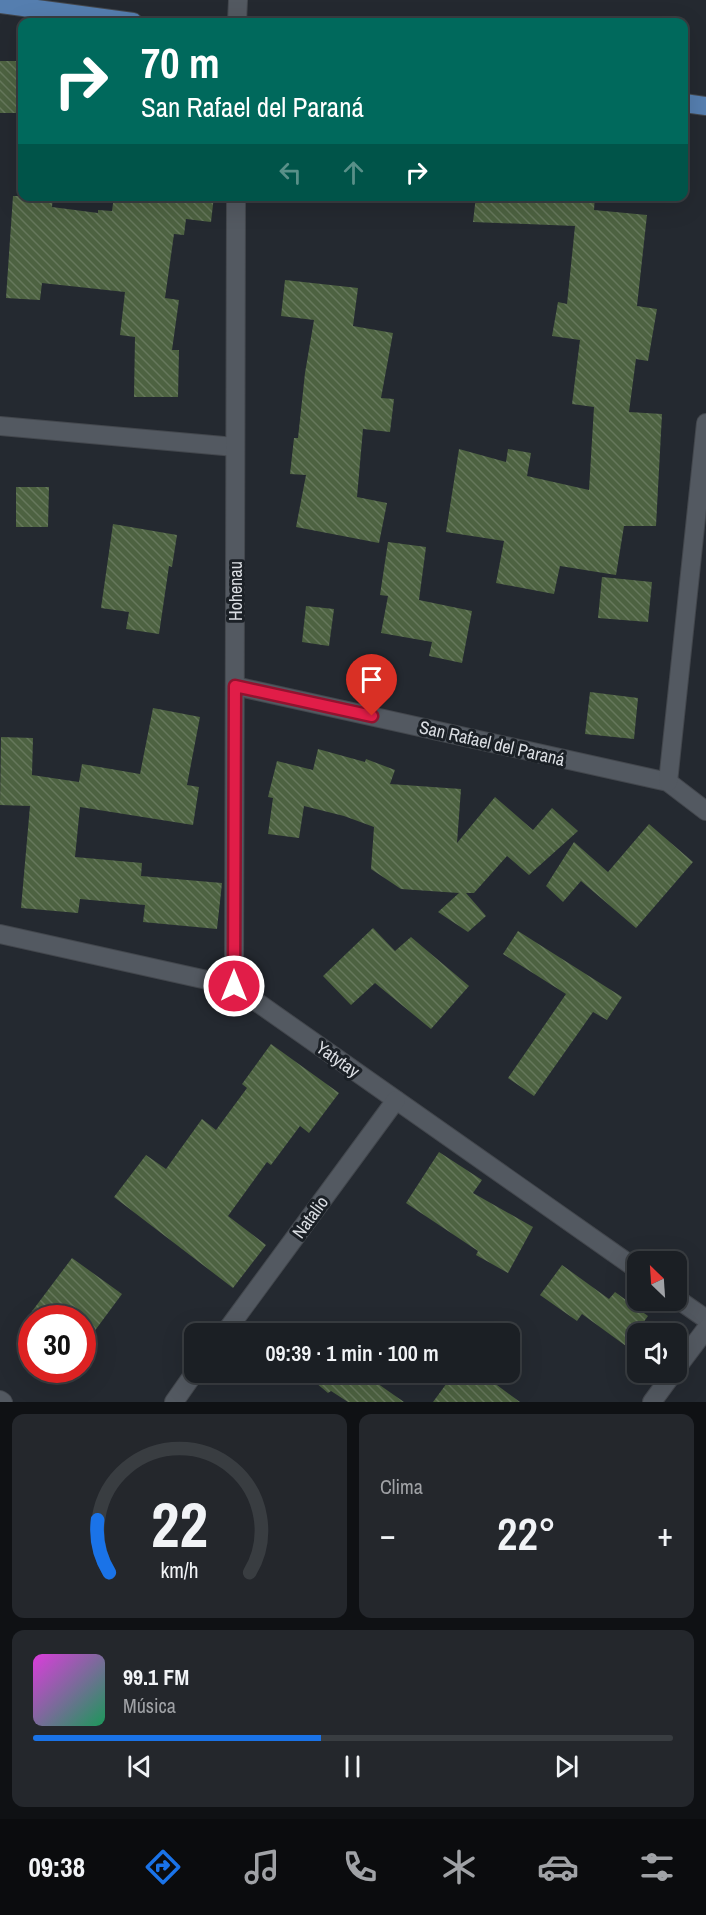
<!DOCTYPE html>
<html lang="es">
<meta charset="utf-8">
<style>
body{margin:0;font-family:"Archivo Narrow",sans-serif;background:#24272c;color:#f1f3f6;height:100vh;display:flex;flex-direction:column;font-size:22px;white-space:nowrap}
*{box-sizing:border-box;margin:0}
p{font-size:20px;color:#a0a2a6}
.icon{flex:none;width:33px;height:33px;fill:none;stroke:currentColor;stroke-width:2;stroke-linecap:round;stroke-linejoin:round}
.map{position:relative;height:1402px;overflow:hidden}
.side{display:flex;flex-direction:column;gap:12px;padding:12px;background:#0f1114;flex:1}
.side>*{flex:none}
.top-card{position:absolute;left:18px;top:18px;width:670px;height:183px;border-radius:12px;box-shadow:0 6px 24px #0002,0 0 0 2px #393d41;background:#00695c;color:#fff;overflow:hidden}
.needle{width:39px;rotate:335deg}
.tools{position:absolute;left:627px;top:1251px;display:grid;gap:12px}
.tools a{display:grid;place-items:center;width:60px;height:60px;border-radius:12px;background:#1b1f24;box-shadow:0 6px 24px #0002,0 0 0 2px #393d41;font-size:30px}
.speed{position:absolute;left:18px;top:1305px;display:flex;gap:12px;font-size:30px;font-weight:700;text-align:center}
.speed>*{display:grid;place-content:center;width:78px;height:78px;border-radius:50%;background:#1b1f24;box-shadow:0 6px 24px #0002,0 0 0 2px #393d41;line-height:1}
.speed .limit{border:9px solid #d22;background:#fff;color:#111}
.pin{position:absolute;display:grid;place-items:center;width:51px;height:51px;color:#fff;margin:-62px -26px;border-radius:50% 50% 50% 0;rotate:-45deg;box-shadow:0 0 6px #0007}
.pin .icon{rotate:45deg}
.me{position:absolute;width:66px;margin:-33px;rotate:0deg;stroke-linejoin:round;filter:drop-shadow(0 0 4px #0008)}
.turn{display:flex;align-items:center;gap:21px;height:126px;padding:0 24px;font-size:27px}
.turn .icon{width:78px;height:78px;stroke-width:2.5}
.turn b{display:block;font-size:42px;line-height:51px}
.lanes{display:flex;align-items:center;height:57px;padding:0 24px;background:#0003;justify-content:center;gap:30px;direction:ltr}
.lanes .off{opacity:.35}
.big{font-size:45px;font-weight:600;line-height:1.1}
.side .widget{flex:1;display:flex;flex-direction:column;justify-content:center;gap:9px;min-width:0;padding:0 21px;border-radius:12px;background:#24272c}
.side .dial{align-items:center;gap:0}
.dial svg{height:156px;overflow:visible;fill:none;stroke:#393d41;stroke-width:7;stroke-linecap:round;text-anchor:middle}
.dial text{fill:#f1f3f6;stroke:none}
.song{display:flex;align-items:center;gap:18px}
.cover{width:72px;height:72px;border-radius:9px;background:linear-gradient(135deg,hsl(300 70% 55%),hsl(150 70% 35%))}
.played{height:6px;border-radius:3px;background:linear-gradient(90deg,#1a73e8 45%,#393d41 45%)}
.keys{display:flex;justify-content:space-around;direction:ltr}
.heat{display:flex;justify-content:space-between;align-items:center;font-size:33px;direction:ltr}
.side .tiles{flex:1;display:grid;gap:12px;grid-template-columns:1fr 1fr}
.widget:last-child{grid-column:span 2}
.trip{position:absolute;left:184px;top:1323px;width:336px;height:60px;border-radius:12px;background:#1b1f24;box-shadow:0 6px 24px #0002,0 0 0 2px #393d41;font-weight:600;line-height:60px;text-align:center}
.dock{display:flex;height:96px;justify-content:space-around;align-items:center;background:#0b0c0e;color:#a0a2a6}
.dock .icon{width:42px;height:42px}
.dock .current{color:#1a73e8}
.dock b{font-size:27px;color:#f1f3f6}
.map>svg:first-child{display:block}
</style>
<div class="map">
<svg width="706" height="1402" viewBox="0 0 706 1402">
<defs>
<pattern id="building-back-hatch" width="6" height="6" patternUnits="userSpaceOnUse" patternTransform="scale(1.5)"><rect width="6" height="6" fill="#4d6241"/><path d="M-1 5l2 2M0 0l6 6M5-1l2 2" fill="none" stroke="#66785c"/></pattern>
</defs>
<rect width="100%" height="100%" fill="#242930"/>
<g fill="url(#building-back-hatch)">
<rect x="0" y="61" width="22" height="52"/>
<path d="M13,196H53L52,207L98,213V210L112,211L114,196H214L211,222L186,219L184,235L174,234L165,298L179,300L172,350H179L178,397H134L135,337L120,335L125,292L42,283L40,300L6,298Z"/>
<path d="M476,196H595L594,210L647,215L637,306L657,309L648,361L636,359L629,412L662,414L656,526H624L616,575L560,566L554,594L496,583L504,541L446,532L459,449L506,462L508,449L531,453L527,476L589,490L594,407L572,404L580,340L552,336L558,302L567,304L575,226L473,222Z"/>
<path d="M285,280L358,288L353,326L393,333L381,398L394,399L390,432L363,429L357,497L387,503L379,543L296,527L306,475L290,474L294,438H298L305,373L314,320L281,316Z"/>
<path d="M16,487H49L48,527H16Z"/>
<path d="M113,524L177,535L172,567L169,566L159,634L126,629L129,612L101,608Z"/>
<path d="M388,542L426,547L419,600L472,611L462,663L429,656L432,642L381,633L388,596L380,595Z"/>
<path d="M602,577L652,582L648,622L598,618Z"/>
<path d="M306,606L334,609L329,646L302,642Z"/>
<path d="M590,692L638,698L634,739L585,734Z"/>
<path d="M153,708L200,717L187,785L199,787L193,825L80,807L75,857L142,863L141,876L222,883L217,929L143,922L145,905L80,899L78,913L21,908L30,806L0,805L1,737L33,738L32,775L79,782L82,764L140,774Z"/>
<path d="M318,749L365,762L366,759L395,770L390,784L461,789L457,843L495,797L533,830L552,808L578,831L529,875L507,856L474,893H466L486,916L468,932L438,912L459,893L401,889L371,869L374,827L344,816L304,806L299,838L268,834L273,798L268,797L277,761L313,770Z"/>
<path d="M649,824L693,862L636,928L581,881L563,902L546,886L574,842L608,872Z"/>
<path d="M373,928L395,951L411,937L469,986L431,1029L375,983L351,1005L323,976Z"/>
<path d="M518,931L622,997L607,1020L593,1012L534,1096L508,1078L566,994L503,954Z"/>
<path d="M271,1044L339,1093L309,1133L300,1126L271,1165L267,1162L228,1216L266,1245L233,1288L114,1197L146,1155L166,1169L202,1119L216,1130L247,1088L242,1084Z"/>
<path d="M439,1152L482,1180L473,1193L533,1227L508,1273L476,1255L478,1251L406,1203Z"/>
<path d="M72,1258L122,1294L82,1348V1318H27Z"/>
<path d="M562,1265L609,1299L615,1292L648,1316L626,1346L582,1314L577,1321L540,1295Z"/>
<path d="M303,1372H361L404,1402H348L331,1391L328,1393Z"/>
<path d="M455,1372H458L475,1383L482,1374L520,1402H433Z"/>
</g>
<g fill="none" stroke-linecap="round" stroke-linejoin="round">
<defs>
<g id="minor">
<path d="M237,22L238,0"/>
<path d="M0,426L235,447"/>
<path d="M235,686L668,782L706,811"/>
<path d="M668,782L706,423"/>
<path d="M0,934L234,986L638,1270"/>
<path d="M234,986L236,196"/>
<path d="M676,1298L706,1319"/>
<path d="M224,1334L396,1100"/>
<path d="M676,1369L706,1329"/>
<path d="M0,1400L3,1402"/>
<path d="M174,1402L195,1372"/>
<path d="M652,1402L674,1372"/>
</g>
<g id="major">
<path d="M0,4L133,22"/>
<path d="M684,103L706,106"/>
</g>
</defs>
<use href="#minor" stroke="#43474d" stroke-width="20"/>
<use href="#major" stroke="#43474d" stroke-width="20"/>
<use href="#minor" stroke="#535961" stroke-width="18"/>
<use href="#major" stroke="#557eaf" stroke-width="18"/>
</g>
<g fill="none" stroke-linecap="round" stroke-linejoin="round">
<defs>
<path id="route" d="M234,986L235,686L372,716"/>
</defs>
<use href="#route" stroke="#92132f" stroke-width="15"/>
<use href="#route" stroke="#e11d48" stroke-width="10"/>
</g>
<g text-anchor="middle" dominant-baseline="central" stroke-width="6" stroke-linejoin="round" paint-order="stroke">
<g font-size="18" fill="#dbdee3" stroke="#1b2026">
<text transform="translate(235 591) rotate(-90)">Hohenau</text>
<text transform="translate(492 743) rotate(13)">San Rafael del Paraná</text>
<text transform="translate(338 1059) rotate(35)">Yatytay</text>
<text transform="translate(310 1217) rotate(-54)">Natalio</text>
</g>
</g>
</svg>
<div class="tools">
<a><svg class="needle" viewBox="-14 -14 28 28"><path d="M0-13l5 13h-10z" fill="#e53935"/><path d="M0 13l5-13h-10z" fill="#a0a2a6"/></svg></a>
<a><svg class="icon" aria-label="sound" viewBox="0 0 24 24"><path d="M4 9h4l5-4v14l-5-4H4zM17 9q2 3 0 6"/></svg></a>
</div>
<div class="speed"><div class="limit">30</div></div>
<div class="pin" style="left:372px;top:716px;background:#d93025"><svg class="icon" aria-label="arrive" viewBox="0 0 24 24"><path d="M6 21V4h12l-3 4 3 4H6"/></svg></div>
<svg class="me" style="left:234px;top:986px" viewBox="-20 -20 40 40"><circle r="17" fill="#e11d48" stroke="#fff" stroke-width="3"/><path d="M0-11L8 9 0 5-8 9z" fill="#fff"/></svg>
<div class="trip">09:39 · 1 min · 100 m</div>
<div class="top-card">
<div class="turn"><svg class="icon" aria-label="right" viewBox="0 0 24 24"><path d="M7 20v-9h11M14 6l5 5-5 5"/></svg><div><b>70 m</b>San Rafael del Paraná</div></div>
<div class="lanes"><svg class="icon off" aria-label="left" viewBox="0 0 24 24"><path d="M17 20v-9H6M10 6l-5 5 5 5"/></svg><svg class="icon off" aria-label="ahead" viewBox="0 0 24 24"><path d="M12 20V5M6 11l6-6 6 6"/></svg><svg class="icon" aria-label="right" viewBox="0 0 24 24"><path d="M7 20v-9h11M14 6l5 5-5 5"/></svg></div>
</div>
</div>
<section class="side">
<div class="tiles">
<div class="widget dial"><svg viewBox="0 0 100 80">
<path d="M14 69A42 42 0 1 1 86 69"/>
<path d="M14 69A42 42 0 0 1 8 42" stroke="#1a73e8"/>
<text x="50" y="56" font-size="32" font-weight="700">22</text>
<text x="50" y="72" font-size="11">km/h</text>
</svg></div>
<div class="widget"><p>Clima</p>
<div class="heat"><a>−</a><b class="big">22°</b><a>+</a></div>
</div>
<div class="widget">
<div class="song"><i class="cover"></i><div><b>99.1 FM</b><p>Música</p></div></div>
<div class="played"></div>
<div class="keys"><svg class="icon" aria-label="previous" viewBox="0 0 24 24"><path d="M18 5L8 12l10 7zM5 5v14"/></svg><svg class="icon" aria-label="pause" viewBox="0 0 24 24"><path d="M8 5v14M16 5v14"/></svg><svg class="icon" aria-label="next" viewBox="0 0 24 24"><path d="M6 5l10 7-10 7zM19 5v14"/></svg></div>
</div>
</div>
</section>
<nav class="dock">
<b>09:38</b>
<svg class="icon current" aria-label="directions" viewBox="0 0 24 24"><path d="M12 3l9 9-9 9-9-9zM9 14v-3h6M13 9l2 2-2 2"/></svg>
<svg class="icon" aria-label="music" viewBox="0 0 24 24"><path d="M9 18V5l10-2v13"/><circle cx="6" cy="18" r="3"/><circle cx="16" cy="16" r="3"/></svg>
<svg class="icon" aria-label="phone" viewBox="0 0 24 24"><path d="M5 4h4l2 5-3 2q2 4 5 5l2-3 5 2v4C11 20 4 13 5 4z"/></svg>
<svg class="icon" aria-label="climate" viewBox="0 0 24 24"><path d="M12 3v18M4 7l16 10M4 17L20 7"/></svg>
<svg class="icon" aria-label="car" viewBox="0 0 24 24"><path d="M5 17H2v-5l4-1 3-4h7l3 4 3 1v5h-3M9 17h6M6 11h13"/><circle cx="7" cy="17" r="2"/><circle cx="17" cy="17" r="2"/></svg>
<svg class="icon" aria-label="filters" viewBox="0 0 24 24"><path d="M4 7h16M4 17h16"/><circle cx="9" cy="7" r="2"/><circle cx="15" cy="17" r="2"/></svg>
</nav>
